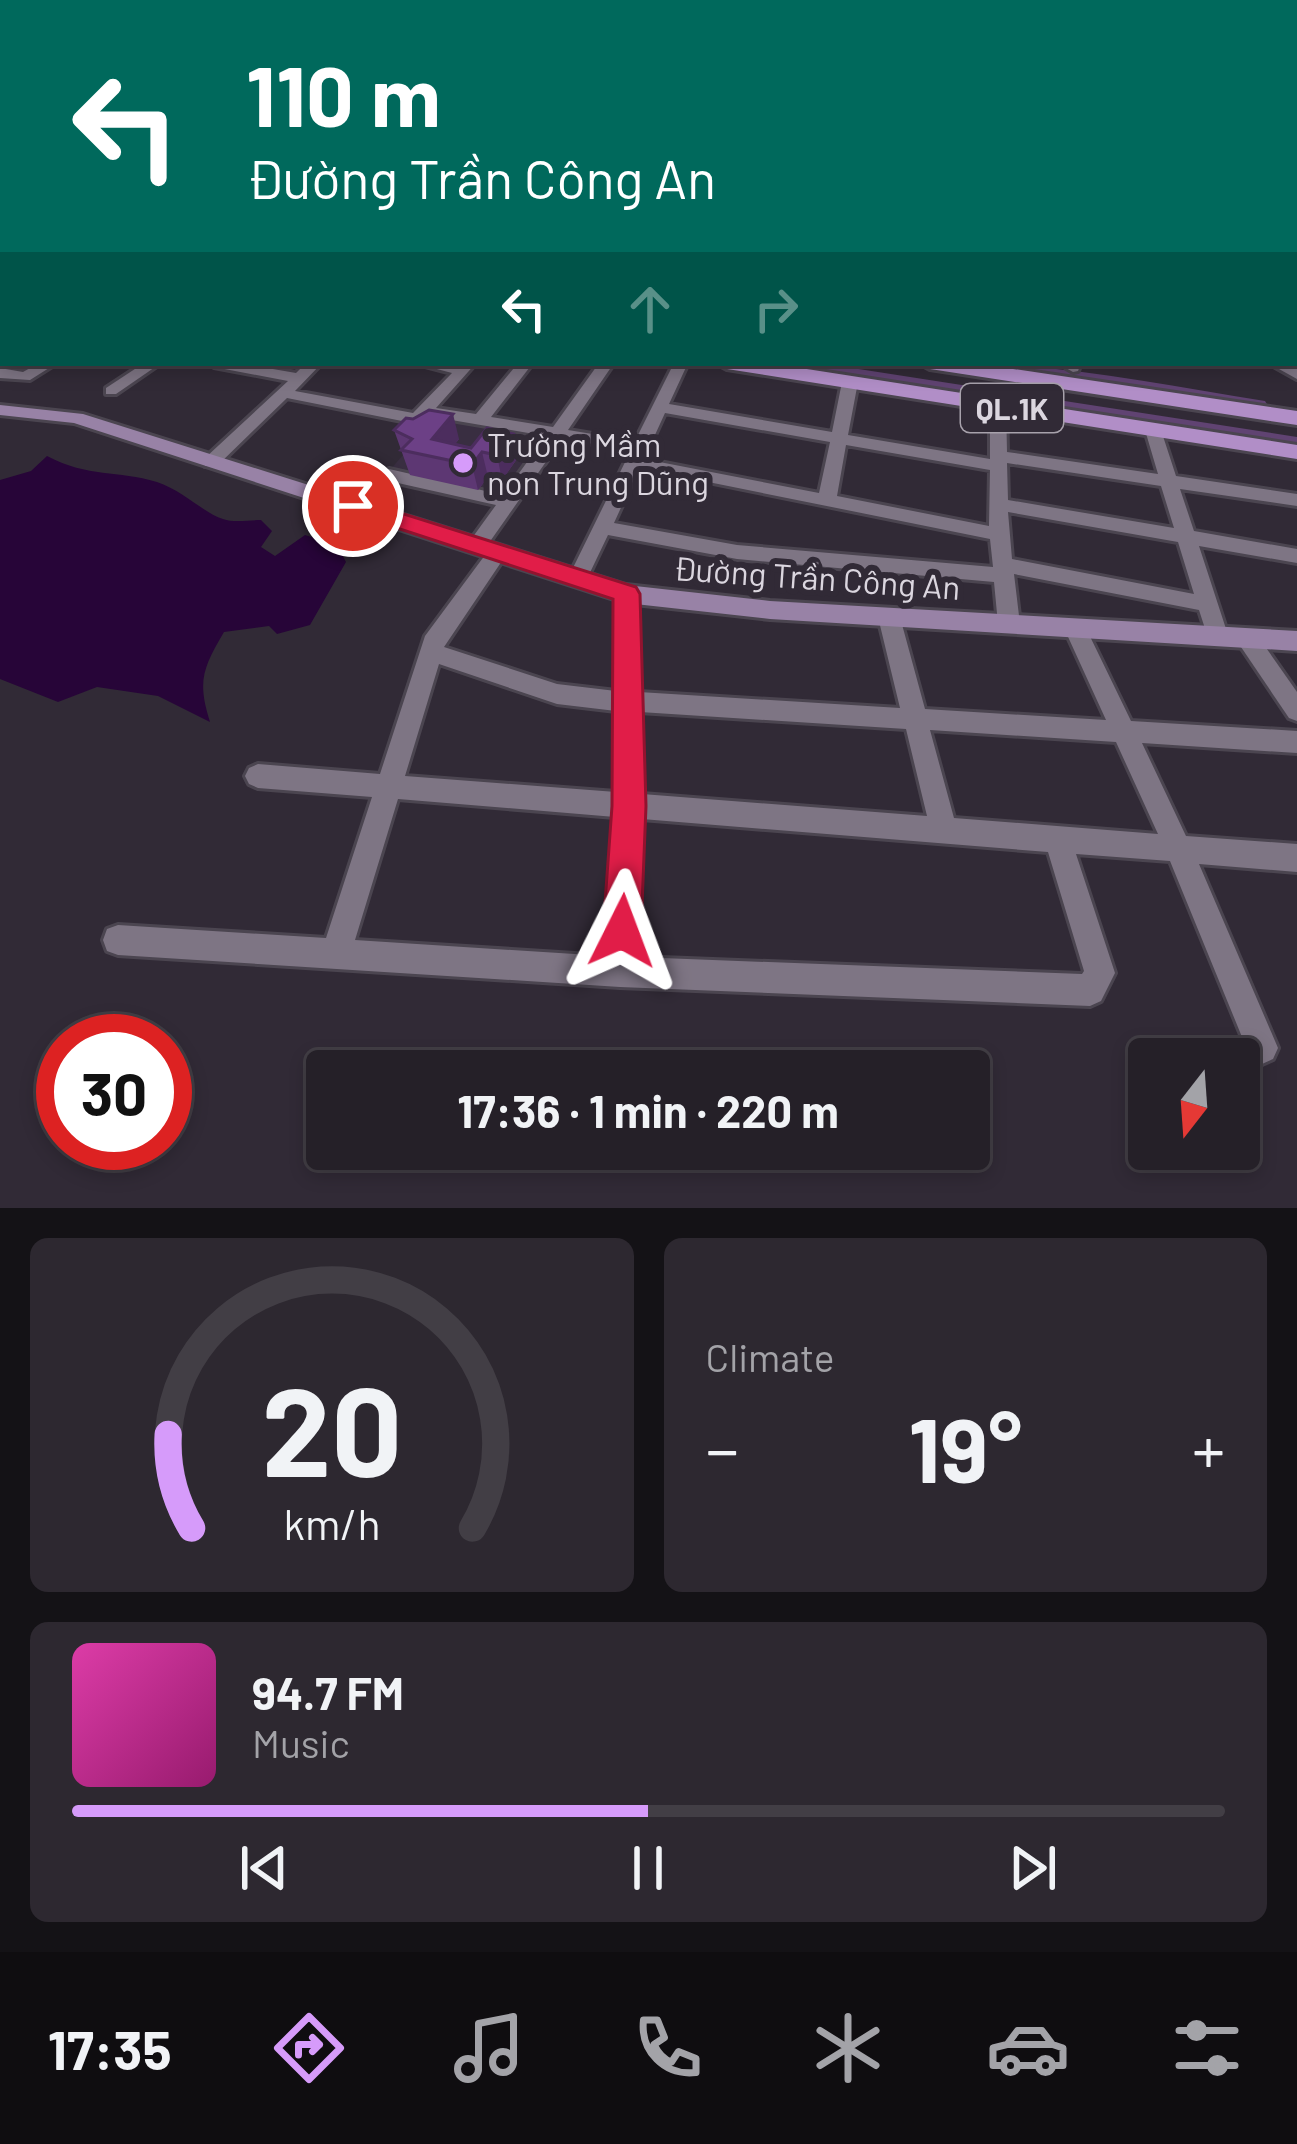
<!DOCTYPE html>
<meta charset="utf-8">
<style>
body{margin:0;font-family:Barlow,sans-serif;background:#2d2830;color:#f1f3f6;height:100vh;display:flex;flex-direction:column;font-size:45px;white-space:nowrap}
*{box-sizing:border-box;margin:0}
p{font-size:39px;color:#a3a3a8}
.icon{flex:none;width:66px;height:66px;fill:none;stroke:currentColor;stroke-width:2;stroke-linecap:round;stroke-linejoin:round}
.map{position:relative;height:1208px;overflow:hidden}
.sheet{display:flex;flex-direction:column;gap:30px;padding:30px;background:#141216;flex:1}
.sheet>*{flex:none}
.banner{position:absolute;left:0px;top:0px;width:1299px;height:366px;box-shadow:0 6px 18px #0003,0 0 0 3px #423e45;background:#00695c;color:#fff;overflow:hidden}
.needle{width:78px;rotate:197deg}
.controls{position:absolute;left:1128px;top:1038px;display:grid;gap:24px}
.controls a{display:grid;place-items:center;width:132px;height:132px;border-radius:12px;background:#252028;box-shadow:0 6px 18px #0003,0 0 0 3px #423e45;font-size:60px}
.speed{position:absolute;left:36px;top:1014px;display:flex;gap:24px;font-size:60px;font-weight:700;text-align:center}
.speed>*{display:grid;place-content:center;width:156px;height:156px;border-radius:50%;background:#252028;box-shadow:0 6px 18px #0003,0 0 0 3px #423e45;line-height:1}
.speed .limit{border:18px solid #d22;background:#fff;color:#111}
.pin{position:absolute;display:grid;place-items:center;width:102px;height:102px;color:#fff;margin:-51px;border:6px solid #fff;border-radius:50%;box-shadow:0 3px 12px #0007}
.me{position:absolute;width:132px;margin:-66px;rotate:3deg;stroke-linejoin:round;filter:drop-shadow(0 0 9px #0008)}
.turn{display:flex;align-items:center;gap:42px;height:252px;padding:0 48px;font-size:54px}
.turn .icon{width:156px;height:156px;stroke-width:2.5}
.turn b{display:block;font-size:84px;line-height:102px}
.lanes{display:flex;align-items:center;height:114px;padding:0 48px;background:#0003;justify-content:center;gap:60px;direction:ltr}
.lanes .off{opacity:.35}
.big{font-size:90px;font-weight:700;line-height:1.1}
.sheet .tile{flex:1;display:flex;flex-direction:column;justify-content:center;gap:18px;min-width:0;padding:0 42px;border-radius:18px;background:#2d2830}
.sheet .dial{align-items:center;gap:0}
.dial svg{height:312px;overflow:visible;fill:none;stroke:#423e45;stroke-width:7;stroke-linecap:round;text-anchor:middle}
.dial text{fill:#f1f3f6;stroke:none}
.song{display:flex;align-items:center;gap:36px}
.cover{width:144px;height:144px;border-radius:18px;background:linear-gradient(135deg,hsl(320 70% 55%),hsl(320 70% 35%))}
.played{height:12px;border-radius:6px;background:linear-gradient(90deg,#d69bfa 50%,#423e45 50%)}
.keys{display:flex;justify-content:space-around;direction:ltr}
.heat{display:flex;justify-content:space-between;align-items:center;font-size:66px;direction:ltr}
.sheet .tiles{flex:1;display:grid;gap:30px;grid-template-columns:1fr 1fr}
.tile:last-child{grid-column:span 2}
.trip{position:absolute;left:306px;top:1050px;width:684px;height:120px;border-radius:12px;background:#252028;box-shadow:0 6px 18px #0003,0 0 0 3px #423e45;font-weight:700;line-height:120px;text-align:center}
.dock{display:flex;height:192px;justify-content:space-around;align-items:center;background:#0f0d10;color:#a3a3a8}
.dock .icon{width:84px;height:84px}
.dock .selected{color:#d69bfa}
.dock b{font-size:54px;color:#f1f3f6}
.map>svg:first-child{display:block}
</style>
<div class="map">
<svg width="1297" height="1208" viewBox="0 0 1297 1208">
<rect width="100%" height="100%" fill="#312a36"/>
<path fill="#392e41" d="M437,416L550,435L506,497L389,471Z"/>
<g fill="#604372">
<path d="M754,363H820L1297,437V447Z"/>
<path d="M956,363C1059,363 1163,385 1265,401L1270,409Z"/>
</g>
<path fill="#270538" d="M47,456C89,478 117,470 157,482C182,490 205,514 223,519C234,523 250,520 261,520L272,531L261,547L275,556L305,535L337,545L346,562L310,625L277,634L269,626L224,632C203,668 197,681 210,722L158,696L97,687L58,702L0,679V480L31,471Z"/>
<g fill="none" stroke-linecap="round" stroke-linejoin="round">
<defs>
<g id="street">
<rect x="1296" y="228" width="1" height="6"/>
<rect x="0" y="291" width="3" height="8"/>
<rect x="1296" y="302" width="1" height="8"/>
<path d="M3,318V327L0,328V319Z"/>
<path d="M39,363H57L30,380L0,378V368L23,372Z"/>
<path d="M144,363H161L116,394H106V388Z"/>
<path d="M207,363H239L296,373L306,363H322L295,391L413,413L452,373L414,363H476L436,408L476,414L518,363H533L491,417L553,427L599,363H614L568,430L635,441L674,363H688L669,404L832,432L842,382L850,377L858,382L848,435L990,459V406L998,401L1006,406L1007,452L1158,474L1145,430L1153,425L1161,430L1176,476L1297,494V506L1180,489L1194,531L1297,549V563L1199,546L1228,635L1225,641H1209L1199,610L1014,574L1020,624L1017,630H1001L998,624L994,582L737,559L608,535L585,583L578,585L568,578L631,450L562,439L484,550L477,552L467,545L496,505L389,481L380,475L389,469L503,495L546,436L428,416L417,424L287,398L217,466H205V458L288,381L214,367ZM665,413L830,442L819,493L644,459ZM846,445L990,470L989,526L837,496ZM1007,463L1161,486L1174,528L1008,500ZM639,468L990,539L993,567L737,545L614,523ZM1008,512L1178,542L1194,594L1012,559Z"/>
<path d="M1067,363H1081L1078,371L1073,372L1066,368Z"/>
<path d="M1268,363H1287L1297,368V379Z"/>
<path d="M498,545L508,552L444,647L557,684L616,691V594L626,586L636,594L639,692L900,708L878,617L881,611H897L900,617L925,709L1106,720L1064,628L1067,622H1083L1131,721L1297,731V753L1142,743L1186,836L1297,844V872L1199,864L1278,1048L1273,1059L1262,1064L1251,1059L1170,861L1076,854L1115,973L1101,1001L1090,1006L620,987L118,955L107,951L103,940L107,929L118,925L326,938L372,797L258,788L249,784L245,776L249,768L258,764L380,774L425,636L491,547ZM439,664L557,704L616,711V792L405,776ZM640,712L906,729L927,816L642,794ZM930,730L1116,742L1158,834L954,818ZM398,799L615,817L606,956L355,940ZM642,819L1048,852L1084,971L1082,974L636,957Z"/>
<path d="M1247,629L1255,632L1297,692V721L1289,718L1239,644L1236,638L1239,632Z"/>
</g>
<g id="secondary">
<rect x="1296" y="236" width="1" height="9"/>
<path d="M0,405L83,414L626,585L770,601L1297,631V651L770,619L626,603L74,423L0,415Z"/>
</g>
<g id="primary">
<rect x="0" y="220" width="3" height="10"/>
<rect x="0" y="243" width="3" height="10"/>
<path d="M716,363H768L1297,445V459L727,369Z"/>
<path d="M919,363H973L1297,411V425L930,369Z"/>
</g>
</defs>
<use href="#street" stroke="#4b4550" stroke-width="6"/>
<use href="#secondary" stroke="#4b4550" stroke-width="6"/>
<use href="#primary" stroke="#4b4550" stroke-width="6"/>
<use href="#street" fill="#7e7584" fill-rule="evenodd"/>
<use href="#secondary" fill="#9882a6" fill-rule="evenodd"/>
<use href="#primary" fill="#b18ec7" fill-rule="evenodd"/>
</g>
<path fill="#5d3773" d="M413,419L459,439L455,444L471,448L513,434L517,459L502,480L488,477L478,490L410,475L394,430Z"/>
<g fill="#4c2d5e">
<path d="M453,414L459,439L443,459L432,439Z"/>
<path d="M513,434L517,459L502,480L497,455Z"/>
<path d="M482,452L488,477L478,490L472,465Z"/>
</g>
<path fill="#6c4086" stroke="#4c2d5e" stroke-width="3" d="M429,410L453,414L432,439L471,448L487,428L513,434L497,455L482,452L472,465L401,450L412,439L394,430L406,418L413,419Z"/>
<linearGradient id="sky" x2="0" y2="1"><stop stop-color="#1b171e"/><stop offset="0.49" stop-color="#484a5d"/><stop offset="1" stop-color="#484a5d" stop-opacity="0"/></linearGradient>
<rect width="1297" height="331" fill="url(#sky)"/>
<path fill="#e11d48" stroke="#92132f" stroke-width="3" d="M353,498L636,587L640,594L646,806L641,931L636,944L622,950L609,944L603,931L612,806L613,599L345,511V500Z"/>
<circle fill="#d69bfa" stroke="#312a36" stroke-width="4.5" cx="463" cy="463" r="12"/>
<g text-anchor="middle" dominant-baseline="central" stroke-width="12" stroke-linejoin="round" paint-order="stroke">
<rect fill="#312a36" stroke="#a8a2ac" stroke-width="3" x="961" y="384" width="102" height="48" rx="9"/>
<g font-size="30" font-weight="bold" fill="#dbd6df">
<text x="1012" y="408">QL.1K</text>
</g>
<g font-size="33" fill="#dbd6df" stroke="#312a36" text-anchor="start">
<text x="487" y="444">Trường Mầm<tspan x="487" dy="38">non Trung Dũng</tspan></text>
</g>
<g font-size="33" fill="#dbd6df" stroke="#312a36">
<text transform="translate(817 577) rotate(4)">Đường Trần Công An</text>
</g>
</g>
</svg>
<div class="controls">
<a><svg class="needle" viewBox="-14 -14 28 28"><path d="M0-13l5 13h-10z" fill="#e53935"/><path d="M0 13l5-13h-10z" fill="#a3a3a8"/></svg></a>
</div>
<div class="speed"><div class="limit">30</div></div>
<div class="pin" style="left:353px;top:506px;background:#d93025"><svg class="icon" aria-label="arrive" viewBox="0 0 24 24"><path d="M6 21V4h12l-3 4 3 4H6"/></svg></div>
<svg class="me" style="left:622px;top:931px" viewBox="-20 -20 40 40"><path d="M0-17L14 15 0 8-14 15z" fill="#e11d48" stroke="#fff" stroke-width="4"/></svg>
<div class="trip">17:36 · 1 min · 220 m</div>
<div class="banner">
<div class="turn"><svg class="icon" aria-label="left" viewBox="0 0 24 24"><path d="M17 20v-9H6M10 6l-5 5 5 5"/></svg><div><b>110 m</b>Đường Trần Công An</div></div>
<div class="lanes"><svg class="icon" aria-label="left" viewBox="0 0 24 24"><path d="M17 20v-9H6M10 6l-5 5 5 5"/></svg><svg class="icon off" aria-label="ahead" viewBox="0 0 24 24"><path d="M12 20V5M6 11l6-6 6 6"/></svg><svg class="icon off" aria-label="right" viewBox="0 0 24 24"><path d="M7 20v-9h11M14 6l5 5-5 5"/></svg></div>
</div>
</div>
<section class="sheet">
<div class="tiles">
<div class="tile dial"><svg viewBox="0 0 100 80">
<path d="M14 69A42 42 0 1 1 86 69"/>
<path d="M14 69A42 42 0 0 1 8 45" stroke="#d69bfa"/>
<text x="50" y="56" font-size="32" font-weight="700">20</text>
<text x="50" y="72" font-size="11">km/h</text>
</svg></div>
<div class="tile"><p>Climate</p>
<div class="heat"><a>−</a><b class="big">19°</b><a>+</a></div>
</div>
<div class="tile">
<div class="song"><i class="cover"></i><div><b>94.7 FM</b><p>Music</p></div></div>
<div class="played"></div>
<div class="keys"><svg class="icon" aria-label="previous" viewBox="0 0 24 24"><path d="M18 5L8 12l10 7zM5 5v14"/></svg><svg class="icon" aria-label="pause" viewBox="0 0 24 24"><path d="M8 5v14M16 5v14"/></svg><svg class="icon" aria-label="next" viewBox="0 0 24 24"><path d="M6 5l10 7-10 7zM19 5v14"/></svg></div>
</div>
</div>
</section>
<nav class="dock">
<b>17:35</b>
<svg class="icon selected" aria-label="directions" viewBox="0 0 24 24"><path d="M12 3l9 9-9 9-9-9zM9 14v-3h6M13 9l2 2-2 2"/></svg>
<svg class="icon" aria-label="music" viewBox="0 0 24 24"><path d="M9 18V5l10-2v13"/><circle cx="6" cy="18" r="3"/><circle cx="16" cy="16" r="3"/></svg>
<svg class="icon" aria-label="phone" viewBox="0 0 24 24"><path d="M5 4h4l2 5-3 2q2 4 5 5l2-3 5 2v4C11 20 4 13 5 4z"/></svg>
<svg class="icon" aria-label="climate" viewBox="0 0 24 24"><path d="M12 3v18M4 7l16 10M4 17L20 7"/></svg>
<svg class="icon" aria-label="car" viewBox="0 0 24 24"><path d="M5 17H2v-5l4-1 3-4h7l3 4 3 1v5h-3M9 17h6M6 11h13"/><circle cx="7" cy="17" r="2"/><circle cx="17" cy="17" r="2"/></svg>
<svg class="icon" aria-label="filters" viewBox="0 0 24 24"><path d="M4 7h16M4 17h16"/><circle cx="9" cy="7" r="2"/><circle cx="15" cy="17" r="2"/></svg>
</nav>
